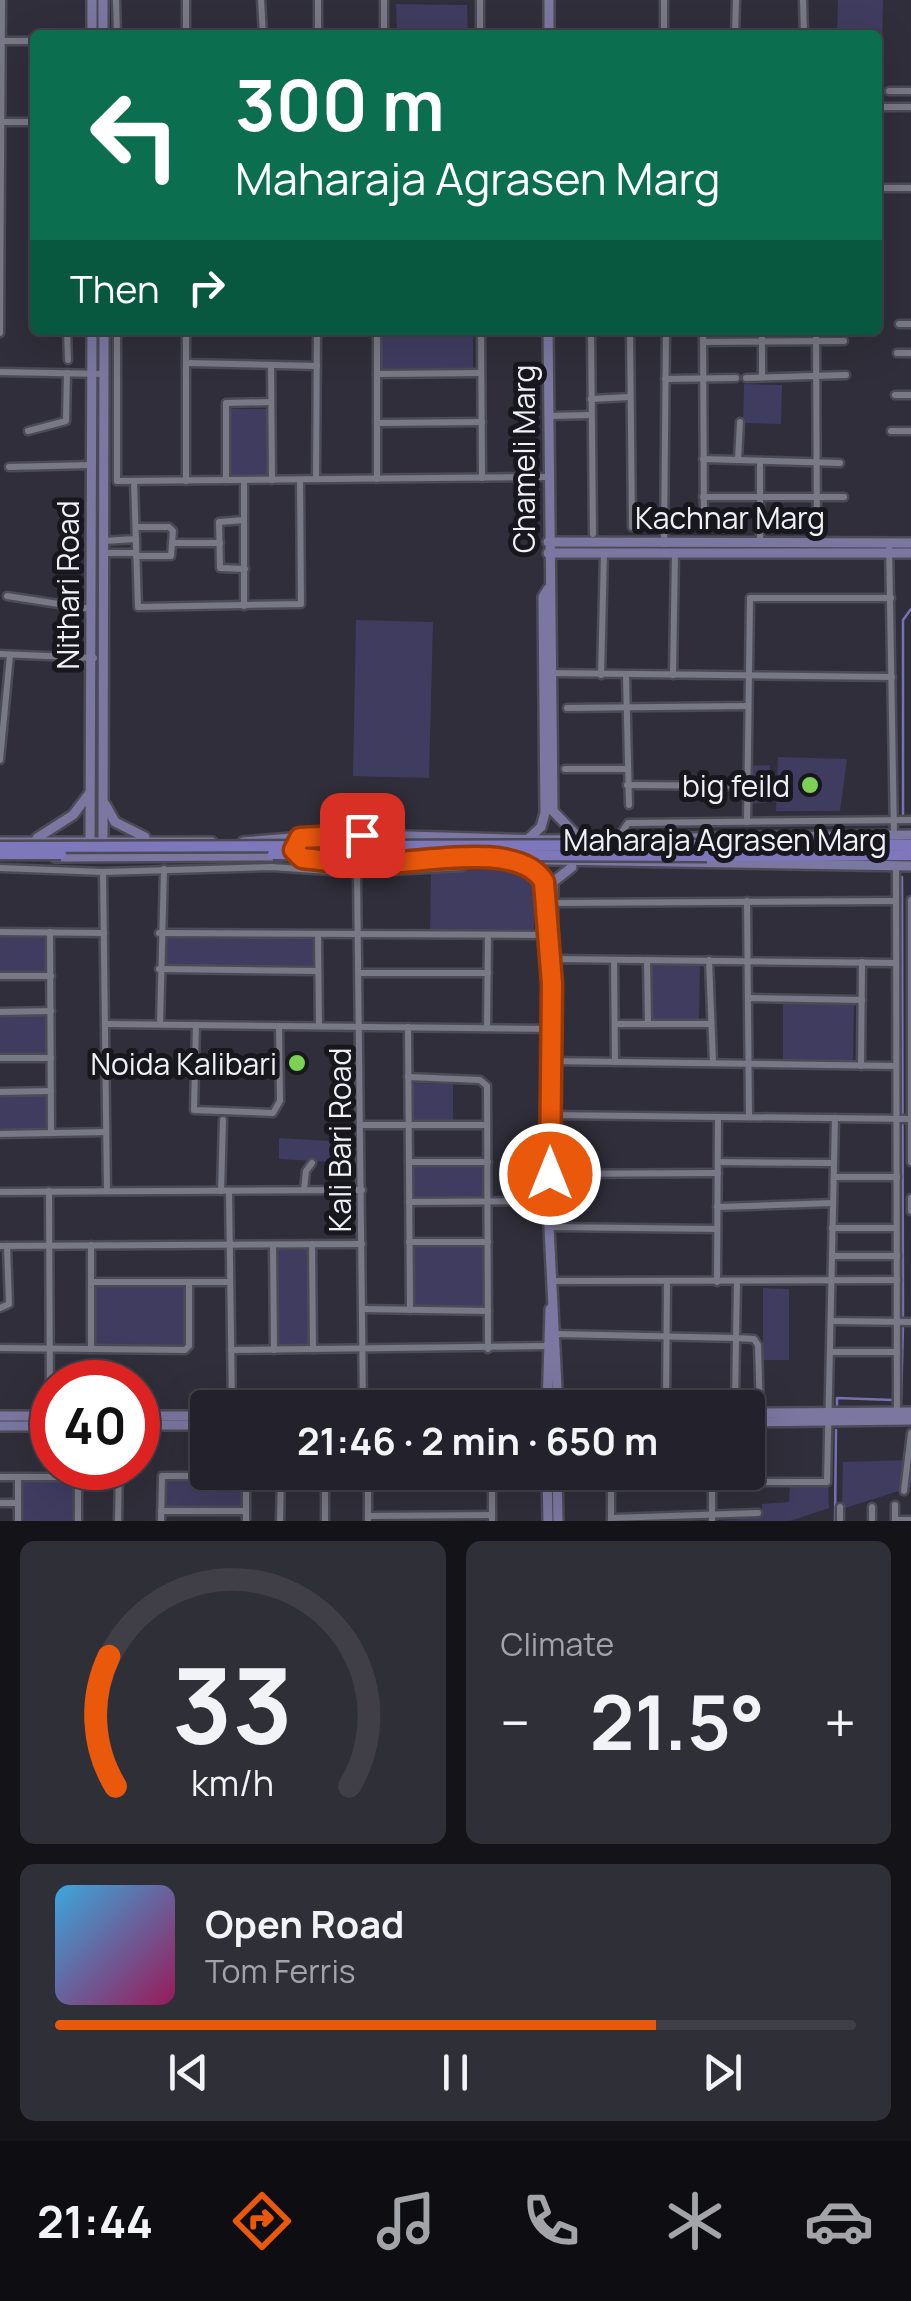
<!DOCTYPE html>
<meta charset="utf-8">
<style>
body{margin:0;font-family:Manrope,sans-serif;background:#2f2f38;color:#f1f3f6;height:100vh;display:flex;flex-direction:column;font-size:38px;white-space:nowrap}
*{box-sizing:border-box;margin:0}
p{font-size:32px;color:#a3a4a9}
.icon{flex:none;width:55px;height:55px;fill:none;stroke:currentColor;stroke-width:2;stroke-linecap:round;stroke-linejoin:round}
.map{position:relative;height:1521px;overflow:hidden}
.panel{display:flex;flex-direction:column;gap:20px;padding:20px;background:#131318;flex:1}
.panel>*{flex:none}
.guide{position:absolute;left:30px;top:30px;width:852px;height:305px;border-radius:10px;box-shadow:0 10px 40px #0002,0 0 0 2px #403f48;background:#0b6e4f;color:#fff;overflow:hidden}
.speed{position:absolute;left:30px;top:1360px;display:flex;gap:20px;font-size:50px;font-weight:700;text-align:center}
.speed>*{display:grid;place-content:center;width:130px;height:130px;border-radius:50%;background:#23222c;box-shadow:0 10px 40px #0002,0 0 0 2px #403f48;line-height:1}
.speed .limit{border:15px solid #d22;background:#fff;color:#111}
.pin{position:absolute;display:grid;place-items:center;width:85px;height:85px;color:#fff;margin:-42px;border-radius:20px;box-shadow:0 5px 15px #0006}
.me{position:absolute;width:110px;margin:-55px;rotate:0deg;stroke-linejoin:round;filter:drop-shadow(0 0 8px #0008)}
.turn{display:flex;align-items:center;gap:35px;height:210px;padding:0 40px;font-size:45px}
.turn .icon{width:130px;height:130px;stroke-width:2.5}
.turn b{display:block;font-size:70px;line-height:85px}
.then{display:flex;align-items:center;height:95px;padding:0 40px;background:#0003;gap:20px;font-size:38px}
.big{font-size:75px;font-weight:700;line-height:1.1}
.panel .widget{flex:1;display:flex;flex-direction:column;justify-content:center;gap:15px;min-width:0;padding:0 35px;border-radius:15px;background:#2f2f38}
.panel .dial{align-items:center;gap:0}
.dial svg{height:260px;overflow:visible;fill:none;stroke:#403f48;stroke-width:7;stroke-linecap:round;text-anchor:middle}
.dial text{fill:#f1f3f6;stroke:none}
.song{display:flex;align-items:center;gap:30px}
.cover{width:120px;height:120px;border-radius:15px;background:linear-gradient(135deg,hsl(200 70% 55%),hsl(330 70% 35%))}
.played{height:10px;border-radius:5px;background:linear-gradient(90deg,#ea580c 75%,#403f48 75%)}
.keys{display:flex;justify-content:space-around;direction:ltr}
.heat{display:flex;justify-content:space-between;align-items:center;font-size:55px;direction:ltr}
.panel .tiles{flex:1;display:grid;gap:20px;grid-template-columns:1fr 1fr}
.widget:last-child{grid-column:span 2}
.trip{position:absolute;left:190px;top:1390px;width:575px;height:100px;border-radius:10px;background:#23222c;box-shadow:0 10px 40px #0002,0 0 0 2px #403f48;font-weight:700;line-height:100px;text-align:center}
.menu{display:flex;height:160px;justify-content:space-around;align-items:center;background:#0e0e12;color:#a3a4a9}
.menu .icon{width:70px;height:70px}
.menu .on{color:#ea580c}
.menu b{font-size:45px;color:#f1f3f6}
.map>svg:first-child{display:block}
</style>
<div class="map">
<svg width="911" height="1521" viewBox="0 0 911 1521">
<rect width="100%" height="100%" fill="#2f2e3a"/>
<g fill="#3f3c60">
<path d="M838,0H883L882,50H878V35H837Z"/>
<path d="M396,4L467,5L468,33L397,34Z"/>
<path d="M380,330H473V369L380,370Z"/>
<path d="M744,384L782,385L781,424L743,423Z"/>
<path d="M231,409H268V476L230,475Z"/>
<path d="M356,620L433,622L429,778L353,776Z"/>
<path d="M778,757L847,759L840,811H776Z"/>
<path d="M770,765L769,802L750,804V766Z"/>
<path d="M514,869L535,885L534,932L430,931L431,870Z"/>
<path d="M0,935H46L47,974H0Z"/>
<path d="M165,937L314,938V966L165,965Z"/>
<path d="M648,962L700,963L699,1022H648Z"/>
<path d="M783,1002L854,1003L853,1061L783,1059Z"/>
<path d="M0,1016H48V1054L0,1055Z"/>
<path d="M413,1083L453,1084V1120H412Z"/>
<rect x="0" y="1095" width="48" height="35"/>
<path d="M279,1138L348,1142L349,1163L279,1159Z"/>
<path d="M485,1165V1198H412V1166Z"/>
<path d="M413,1243H484V1307L412,1306Z"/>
<path d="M277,1248H309L310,1344H278Z"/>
<path d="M96,1285L186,1287L185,1346L96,1345Z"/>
<path d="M763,1288L789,1289V1360H763Z"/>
<path d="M911,1460V1487L842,1509L843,1462Z"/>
<rect x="165" y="1479" width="78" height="29"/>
<path d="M20,1480H74V1521H21Z"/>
<path d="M828,1484L829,1508L790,1521H718L762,1517V1504L789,1502L790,1486Z"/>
</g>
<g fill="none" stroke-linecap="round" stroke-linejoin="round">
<g stroke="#7771b1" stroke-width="2.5">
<path d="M903,815V620L911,609"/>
<path d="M902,877L903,1317"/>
<path d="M901,1400L903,1325"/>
<path d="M837,1408V1398L893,1400"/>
<path d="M835,1521L836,1430"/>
</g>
<defs>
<g id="street">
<path d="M116,0L117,35"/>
<path d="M186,0V35"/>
<path d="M261,0L263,35"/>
<path d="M384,0V35"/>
<path d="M480,0V35"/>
<path d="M664,0V35"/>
<path d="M803,0L804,35"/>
<path d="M318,35V0"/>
<path d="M735,35L736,0"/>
<path d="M1,41H35"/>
<path d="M889,91H911"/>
<path d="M878,107H911"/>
<path d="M1,122H35"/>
<path d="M878,188H911"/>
<path d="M899,324H911"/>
<path d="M67,330L68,360"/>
<path d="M117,330V481L548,477"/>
<path d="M186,330V481"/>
<path d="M377,330V479"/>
<path d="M481,330L482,478"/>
<path d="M591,330L593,534"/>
<path d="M630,330L632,527"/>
<path d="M703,330L704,526"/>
<path d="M762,330V377"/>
<path d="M816,330L817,543"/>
<path d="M0,333L2,0"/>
<path d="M703,342L844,341"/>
<path d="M897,353H911"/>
<path d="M186,363L317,366"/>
<path d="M271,365L272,480"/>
<path d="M0,372L104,374"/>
<path d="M377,374L481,373"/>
<path d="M746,378L846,375"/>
<path d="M665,379L736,378"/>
<path d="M895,395H911"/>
<path d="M591,399L630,397"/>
<path d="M549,416L591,415"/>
<path d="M377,423L482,422"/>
<path d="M28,431L66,421L67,373"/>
<path d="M891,431H911"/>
<path d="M703,459L840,463"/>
<path d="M738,460L740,422"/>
<path d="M760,461V542"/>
<path d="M9,467L91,465"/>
<path d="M316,479L317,330"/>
<path d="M226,480V403L271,402"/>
<path d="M134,481L138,607L301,604L300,480"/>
<path d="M703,497H844"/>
<path d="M244,520L219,522L220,568L245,569"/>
<path d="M103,541L136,539"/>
<path d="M172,543H220"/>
<path d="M889,543L894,835"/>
<path d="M664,544L666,330"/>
<path d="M103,553H136"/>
<path d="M136,556H171L173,531L169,527H136"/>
<path d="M7,596L91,609"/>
<path d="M244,606V480"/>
<path d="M0,654L94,658"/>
<path d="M548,673L892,677"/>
<path d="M601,675L604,553"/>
<path d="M626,675L629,805"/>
<path d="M673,675L675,553"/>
<path d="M567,708L747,706"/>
<path d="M0,760L10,655"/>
<path d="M565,769H627"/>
<path d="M627,785L747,786"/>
<path d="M747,822L750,598H891"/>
<path d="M618,838L628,823L911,820"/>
<path d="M896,866L897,1412"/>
<path d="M0,868L103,872L272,867L357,873L462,867L475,858"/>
<path d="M103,872L107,1191"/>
<path d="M357,873L363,1408"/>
<path d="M911,900V1162"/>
<path d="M747,901L749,1117"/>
<path d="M551,903L896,901"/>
<path d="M0,932L104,933"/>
<path d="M50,932L51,1133"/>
<path d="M159,933L545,935"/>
<path d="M318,934L319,1026"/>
<path d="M554,959L896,963"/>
<path d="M614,960L615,1062"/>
<path d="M647,960L648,1024"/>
<path d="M709,960L713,1062"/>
<path d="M159,969L318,971"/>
<path d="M360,973H488"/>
<path d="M0,976H51"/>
<path d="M748,998L862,1000"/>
<path d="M0,1012L51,1011"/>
<path d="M105,1024L549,1029"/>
<path d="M160,1024L164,869"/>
<path d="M615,1024H711"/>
<path d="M196,1025L194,1110L273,1113L280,1101L279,1026"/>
<path d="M408,1027L410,1310"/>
<path d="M487,1028L488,936"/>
<path d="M0,1058H51"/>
<path d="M549,1061L896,1066"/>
<path d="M861,1066L862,962"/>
<path d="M408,1077L480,1080L487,1086L488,1349"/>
<path d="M0,1092L51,1091"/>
<path d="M549,1115L911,1119"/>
<path d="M361,1125H487"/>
<path d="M0,1134L106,1132"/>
<path d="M409,1162H488"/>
<path d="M718,1162L834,1163"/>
<path d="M549,1174L718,1173"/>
<path d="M834,1177H897"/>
<path d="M304,1190L306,1171L312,1163"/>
<path d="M49,1191L50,1416"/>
<path d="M221,1191L223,1120"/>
<path d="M229,1191L232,1408"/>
<path d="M0,1192L362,1190"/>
<path d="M911,1198V1211"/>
<path d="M409,1202L549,1201"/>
<path d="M717,1207L833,1203"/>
<path d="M549,1227L717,1229"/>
<path d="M832,1228H896"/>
<path d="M409,1242H488"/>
<path d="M312,1244L313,1349"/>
<path d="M91,1245V1349"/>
<path d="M273,1245L274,1350"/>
<path d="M0,1246L362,1244"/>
<path d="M832,1256H897"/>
<path d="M552,1281L897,1280"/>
<path d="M91,1282H230"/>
<path d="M717,1282L718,1117"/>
<path d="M737,1282L736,1338L754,1339L758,1345L760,1413"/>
<path d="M0,1308L9,1304L7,1246"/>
<path d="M362,1309L488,1311"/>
<path d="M831,1321L911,1322"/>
<path d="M557,1334L736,1338L735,1408"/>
<path d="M0,1348L185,1350L189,1346V1282"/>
<path d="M231,1350L548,1346"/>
<path d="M830,1352H897"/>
<path d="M666,1408L667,1282"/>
<path d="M325,1472V1521"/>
<path d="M492,1472V1521"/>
<path d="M712,1472V1521"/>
<path d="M246,1476V1521"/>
<path d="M368,1476V1521"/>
<path d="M0,1477H119"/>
<path d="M18,1477V1521"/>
<path d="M611,1480V1520"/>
<path d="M557,1482H827L835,1118"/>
<path d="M904,1491L911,1433"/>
<path d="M0,1503H18"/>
<path d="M872,1507V1521"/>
<path d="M161,1511H246"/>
<path d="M368,1516L492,1515"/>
<path d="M611,1518L758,1513"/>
<path d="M895,1520H911"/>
<path d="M78,1521V1477"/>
<path d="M118,1521L119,1468"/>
<path d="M161,1521L162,1476L492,1475"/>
<path d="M280,1521L281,1476"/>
<path d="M840,1521V1507"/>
<path d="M895,1521V1505"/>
</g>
<g id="secondary">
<path d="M103,0V35"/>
<path d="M92,35V0"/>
<path d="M549,35V0"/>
<path d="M548,330L553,811L581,840"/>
<path d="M548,542L911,543"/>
<path d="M548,553H911"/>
<path d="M105,804L115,822L145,837"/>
<path d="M37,838L73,815L89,794"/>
<path d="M528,839L541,827L545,813L543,597L548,589"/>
<path d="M0,842H212"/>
<path d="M243,842L340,834L545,840L911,835"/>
<path d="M90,844L92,330"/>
<path d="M103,844L104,330"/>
<path d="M55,857L279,856"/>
<path d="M310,858L366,865L428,859"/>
<path d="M499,859L911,866"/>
<path d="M523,862L545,882L549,971"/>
<path d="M547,1408L550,1309"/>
<path d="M558,1408L549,1227L553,882L572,867"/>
<path d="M748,1413L911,1412"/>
<path d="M0,1416H52"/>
<path d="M138,1416H208"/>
<path d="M748,1422L911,1420"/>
<path d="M138,1425H208"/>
<path d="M0,1426H52"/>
<path d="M547,1472L548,1521"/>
<path d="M557,1472L558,1521"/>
</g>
<g id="primary">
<path d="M707,845H911"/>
<path d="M707,856L911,855"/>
</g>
</defs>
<use href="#street" stroke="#4b4a55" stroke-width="11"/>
<use href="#secondary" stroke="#4b4a55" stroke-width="14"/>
<use href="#primary" stroke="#4b4a55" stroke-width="15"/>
<use href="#street" stroke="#787886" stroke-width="6"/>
<use href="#secondary" stroke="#7c77a1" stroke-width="9"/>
<use href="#primary" stroke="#7f77bb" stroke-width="10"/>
<defs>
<g id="primary-bridge">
<path d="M0,847L707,845"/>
<path d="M0,854H61"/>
<path d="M273,854L707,856"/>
</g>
</defs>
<use href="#primary-bridge" stroke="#4b4a55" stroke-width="15" stroke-linecap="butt"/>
<use href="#primary-bridge" stroke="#7f77bb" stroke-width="10"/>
</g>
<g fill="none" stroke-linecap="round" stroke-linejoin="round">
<defs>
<path id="route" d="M362,835L300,838L294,850L302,858C325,860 349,865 372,864C415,864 520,839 544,882L552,984L550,1174"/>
</defs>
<use href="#route" stroke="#983908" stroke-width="25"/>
<use href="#route" stroke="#ea580c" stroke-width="18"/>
</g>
<g fill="#7cd155" stroke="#17171d" stroke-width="4">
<circle cx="810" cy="785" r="10"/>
<circle cx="297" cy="1063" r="10"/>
</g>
<g text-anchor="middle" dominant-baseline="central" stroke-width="10" stroke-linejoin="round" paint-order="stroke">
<g font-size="30" fill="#f0f0f9" stroke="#17171d">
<text transform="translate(523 459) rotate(-90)">Chameli Marg</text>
<text x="730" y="517">Kachnar Marg</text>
<text transform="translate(67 585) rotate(-90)">Nithari Road</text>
<text x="725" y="839">Maharaja Agrasen Marg</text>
<text transform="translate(339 1140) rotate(-90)">Kali Bari Road</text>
</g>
<g font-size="30" fill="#f0f0f9" stroke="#17171d" text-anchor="end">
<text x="790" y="785">big feild</text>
<text x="277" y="1063">Noida Kalibari</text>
</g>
</g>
</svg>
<div class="speed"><div class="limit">40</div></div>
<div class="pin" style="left:362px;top:835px;background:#d93025"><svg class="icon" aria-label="arrive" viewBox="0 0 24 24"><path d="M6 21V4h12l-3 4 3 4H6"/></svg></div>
<svg class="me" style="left:550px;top:1174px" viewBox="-20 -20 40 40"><circle r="17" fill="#ea580c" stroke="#fff" stroke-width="3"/><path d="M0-11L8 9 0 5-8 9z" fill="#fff"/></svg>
<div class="trip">21:46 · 2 min · 650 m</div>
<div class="guide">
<div class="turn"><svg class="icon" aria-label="left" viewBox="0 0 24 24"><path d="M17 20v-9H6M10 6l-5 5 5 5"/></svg><div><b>300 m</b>Maharaja Agrasen Marg</div></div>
<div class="then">Then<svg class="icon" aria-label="right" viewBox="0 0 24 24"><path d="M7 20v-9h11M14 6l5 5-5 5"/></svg></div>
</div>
</div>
<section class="panel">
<div class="tiles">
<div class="widget dial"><svg viewBox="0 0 100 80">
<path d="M14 69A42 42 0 1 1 86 69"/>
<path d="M14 69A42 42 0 0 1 12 29" stroke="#ea580c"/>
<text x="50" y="56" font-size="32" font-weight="700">33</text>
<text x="50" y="72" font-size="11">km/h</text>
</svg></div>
<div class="widget"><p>Climate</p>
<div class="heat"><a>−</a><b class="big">21.5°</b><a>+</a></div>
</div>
<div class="widget">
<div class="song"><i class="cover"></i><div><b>Open Road</b><p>Tom Ferris</p></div></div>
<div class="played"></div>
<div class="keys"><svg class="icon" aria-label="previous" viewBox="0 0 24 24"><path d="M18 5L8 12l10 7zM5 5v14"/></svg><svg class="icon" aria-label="pause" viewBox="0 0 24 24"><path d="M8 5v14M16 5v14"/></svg><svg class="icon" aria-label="next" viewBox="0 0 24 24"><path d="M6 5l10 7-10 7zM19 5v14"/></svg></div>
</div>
</div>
</section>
<nav class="menu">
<b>21:44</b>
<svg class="icon on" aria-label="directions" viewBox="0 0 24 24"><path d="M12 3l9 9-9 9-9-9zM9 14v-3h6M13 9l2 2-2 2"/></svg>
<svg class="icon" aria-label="music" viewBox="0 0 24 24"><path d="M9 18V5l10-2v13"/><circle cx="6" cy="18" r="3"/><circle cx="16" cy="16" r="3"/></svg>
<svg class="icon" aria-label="phone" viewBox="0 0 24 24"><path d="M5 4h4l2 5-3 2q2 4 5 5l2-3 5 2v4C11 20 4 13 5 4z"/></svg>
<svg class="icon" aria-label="climate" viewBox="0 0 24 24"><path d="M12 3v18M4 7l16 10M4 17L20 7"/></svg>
<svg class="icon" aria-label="car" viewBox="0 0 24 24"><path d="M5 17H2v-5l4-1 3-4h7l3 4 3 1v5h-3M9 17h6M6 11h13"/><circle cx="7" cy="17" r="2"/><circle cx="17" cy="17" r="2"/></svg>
</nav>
